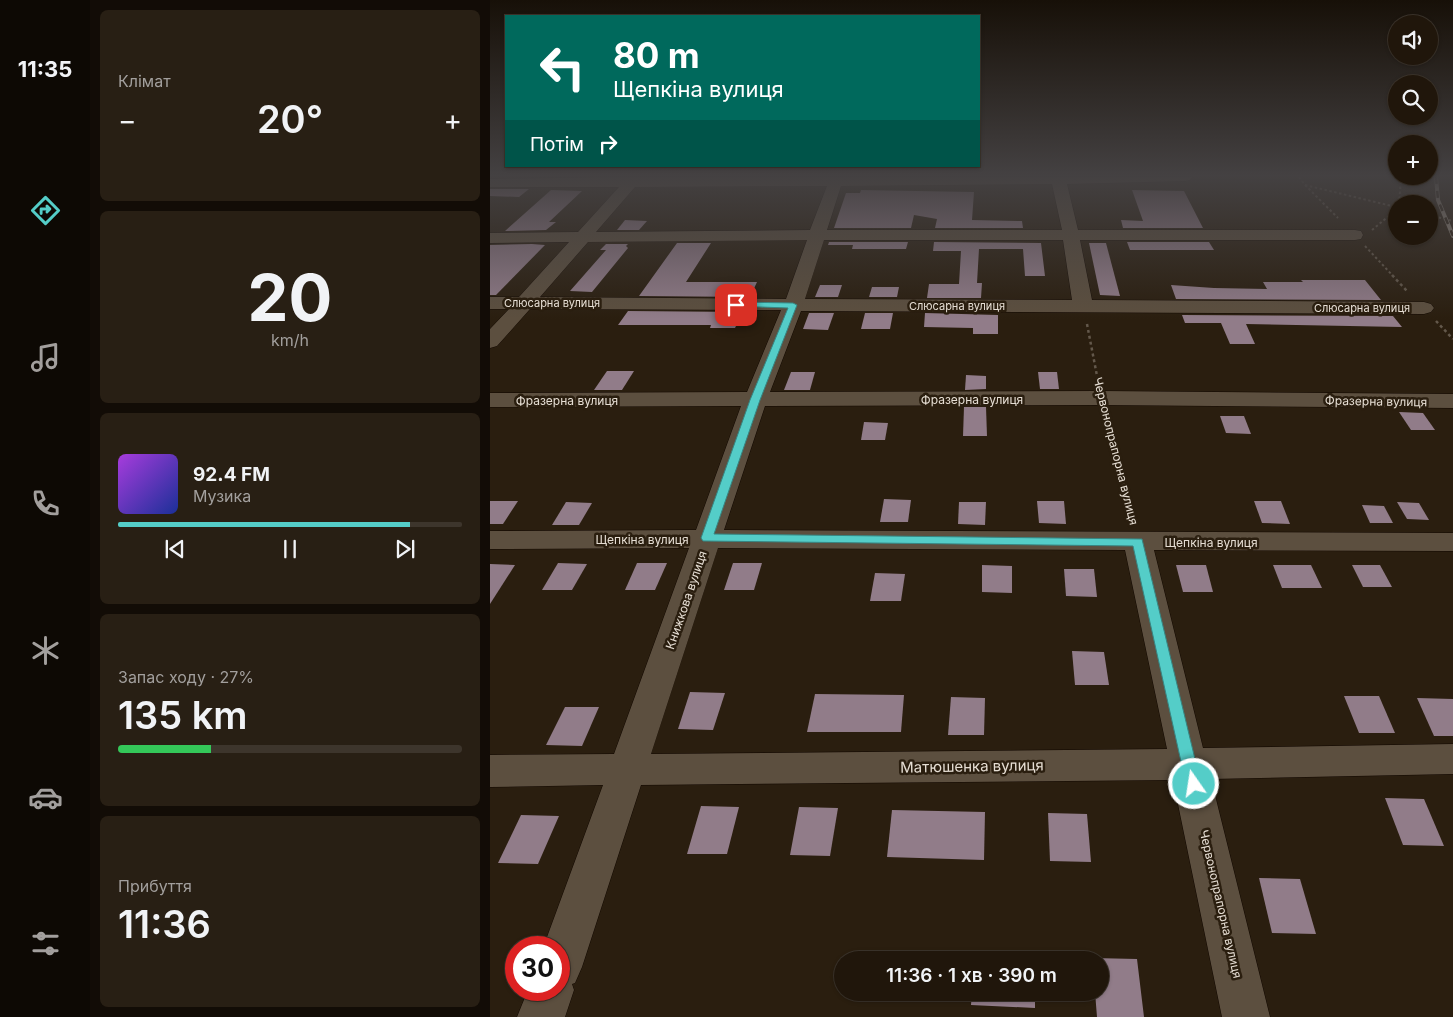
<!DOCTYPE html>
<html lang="uk">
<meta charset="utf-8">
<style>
body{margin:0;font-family:Inter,sans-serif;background:#281f14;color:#f1f3f6;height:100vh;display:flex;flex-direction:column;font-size:19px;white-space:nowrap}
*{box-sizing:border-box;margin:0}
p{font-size:16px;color:#a29f9d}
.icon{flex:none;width:28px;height:28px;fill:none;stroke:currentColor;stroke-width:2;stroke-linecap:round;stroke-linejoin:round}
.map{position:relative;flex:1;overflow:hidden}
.details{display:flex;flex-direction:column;gap:10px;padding:10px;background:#120c06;width:400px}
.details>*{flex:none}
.hud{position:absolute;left:15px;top:15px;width:475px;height:152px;border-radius:0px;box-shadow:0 1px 4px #0004,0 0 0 1px #3d352c;background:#00695c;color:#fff;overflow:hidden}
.fabs{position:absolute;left:898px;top:15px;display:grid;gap:10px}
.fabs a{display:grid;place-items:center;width:50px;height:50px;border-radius:50%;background:#20160b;box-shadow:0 1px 4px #0004,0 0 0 1px #3d352c;font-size:25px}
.speed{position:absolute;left:15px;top:936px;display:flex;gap:10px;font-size:25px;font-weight:700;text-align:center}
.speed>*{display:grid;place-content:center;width:65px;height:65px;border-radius:50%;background:#20160b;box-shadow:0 1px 4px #0004,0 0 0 1px #3d352c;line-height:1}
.speed .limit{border:8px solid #d22;background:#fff;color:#111}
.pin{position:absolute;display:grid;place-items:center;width:42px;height:42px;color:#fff;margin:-21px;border-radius:10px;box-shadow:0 2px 8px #0006}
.me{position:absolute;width:55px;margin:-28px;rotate:347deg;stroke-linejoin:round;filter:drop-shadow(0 0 4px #0008)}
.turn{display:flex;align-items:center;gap:18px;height:105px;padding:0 25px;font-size:22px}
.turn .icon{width:65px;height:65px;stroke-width:2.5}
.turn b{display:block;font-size:35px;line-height:42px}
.then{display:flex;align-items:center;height:48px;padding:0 25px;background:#0003;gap:10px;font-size:19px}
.big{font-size:38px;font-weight:600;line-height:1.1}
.details .tile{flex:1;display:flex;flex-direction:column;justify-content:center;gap:8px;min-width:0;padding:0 18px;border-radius:8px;background:#281f14}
.details .dial{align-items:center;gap:0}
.dial b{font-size:65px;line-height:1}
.song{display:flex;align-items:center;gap:15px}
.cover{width:60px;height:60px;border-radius:8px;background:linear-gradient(135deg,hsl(280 70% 55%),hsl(230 70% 35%))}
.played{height:5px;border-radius:2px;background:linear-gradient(90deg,#54cdc8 85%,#3d352c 85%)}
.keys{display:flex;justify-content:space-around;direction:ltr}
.heat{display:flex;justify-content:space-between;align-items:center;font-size:28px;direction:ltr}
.charge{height:8px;border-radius:4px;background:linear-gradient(90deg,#34c759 27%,#3d352c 0)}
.trip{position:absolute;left:344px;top:951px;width:275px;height:50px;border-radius:25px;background:#20160b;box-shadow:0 1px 4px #0004,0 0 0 1px #3d352c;font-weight:600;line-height:50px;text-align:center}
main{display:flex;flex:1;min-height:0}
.menu{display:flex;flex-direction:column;width:90px;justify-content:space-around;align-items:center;background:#0d0904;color:#a29f9d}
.menu .icon{width:35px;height:35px}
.menu .selected{color:#54cdc8}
.menu b{font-size:22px;color:#f1f3f6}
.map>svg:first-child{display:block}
</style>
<main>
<nav class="menu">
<b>11:35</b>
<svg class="icon selected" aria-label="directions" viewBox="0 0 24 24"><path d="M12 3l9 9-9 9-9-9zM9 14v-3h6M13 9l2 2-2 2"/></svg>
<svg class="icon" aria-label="music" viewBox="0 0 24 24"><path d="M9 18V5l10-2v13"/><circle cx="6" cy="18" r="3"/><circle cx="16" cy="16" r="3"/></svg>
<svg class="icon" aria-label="phone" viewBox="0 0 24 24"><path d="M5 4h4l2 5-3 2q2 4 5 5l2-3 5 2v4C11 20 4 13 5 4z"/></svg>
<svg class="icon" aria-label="climate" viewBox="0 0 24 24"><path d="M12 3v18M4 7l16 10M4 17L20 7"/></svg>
<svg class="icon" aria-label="car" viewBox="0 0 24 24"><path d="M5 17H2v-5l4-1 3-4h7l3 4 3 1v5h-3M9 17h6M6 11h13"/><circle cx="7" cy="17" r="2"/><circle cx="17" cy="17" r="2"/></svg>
<svg class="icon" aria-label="filters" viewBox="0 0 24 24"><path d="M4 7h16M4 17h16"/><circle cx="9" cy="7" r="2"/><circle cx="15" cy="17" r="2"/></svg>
</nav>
<section class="details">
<div class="tile"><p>Клімат</p>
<div class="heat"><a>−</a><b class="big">20°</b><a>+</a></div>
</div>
<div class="tile dial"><b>20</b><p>km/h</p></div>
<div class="tile">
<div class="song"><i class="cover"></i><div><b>92.4 FM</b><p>Музика</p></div></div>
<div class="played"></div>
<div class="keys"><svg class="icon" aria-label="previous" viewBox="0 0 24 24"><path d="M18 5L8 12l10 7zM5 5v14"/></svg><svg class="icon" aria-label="pause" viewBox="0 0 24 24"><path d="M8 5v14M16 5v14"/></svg><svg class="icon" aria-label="next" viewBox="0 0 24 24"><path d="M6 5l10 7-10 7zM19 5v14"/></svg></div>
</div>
<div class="tile"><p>Запас ходу · 27%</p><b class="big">135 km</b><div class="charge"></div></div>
<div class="tile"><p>Прибуття</p><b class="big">11:36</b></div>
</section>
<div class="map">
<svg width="963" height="1017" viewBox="0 0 963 1017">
<rect width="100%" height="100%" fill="#2a1e0f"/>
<g fill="#917c89">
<path d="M0,189H39L29,197L0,196Z"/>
<path d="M61,190L92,191L59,222H66L56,230L15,231Z"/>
<path d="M371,190L484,192L482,220L532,221L533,228H445L447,219L424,215L421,228H344L356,193H370Z"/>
<path d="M642,190L694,191L713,228H633L631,220L653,221Z"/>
<path d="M135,220L157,221L149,230H127Z"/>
<path d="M339,242H418L416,249H362L363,245H338Z"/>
<path d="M444,242L551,243L555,276H535L533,249H489L487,283H492L491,298H437L439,284H469L471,251H443Z"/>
<path d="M637,242H719L724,250H640Z"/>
<path d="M187,243H221L196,282H267L260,297L149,296Z"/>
<path d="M599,243H616L630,296L610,295Z"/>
<path d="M42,244L55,245L6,295H0V245Z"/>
<path d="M116,244H138L136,246L138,248L102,292L80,291L116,250H110Z"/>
<path d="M811,280H875L891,300L686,299L681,285L724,288L777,289L773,282H813Z"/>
<path d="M330,285H352L348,297H325Z"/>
<path d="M382,287H409L407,297H379Z"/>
<path d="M138,311L253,312L245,328H220L221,325H128Z"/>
<path d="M319,313H344L338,330L313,329Z"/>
<path d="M375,313H403L400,329H371Z"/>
<path d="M435,313L508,315V334H483V328L434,327Z"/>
<path d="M692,315L903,316L912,327L756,324L765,344H740L731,323H695Z"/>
<path d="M117,371H144L132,390H104Z"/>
<path d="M301,372H325L320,390H294Z"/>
<path d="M548,372H567L569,389H550Z"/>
<path d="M476,375L496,376V389L475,390Z"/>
<path d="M474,407H496L497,436H473Z"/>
<path d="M909,412L933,413L945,430H921Z"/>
<path d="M730,416H754L761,434L736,433Z"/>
<path d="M374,422L398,423L395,440H371Z"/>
<path d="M394,499L421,500L418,522H390Z"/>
<path d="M0,501H28L13,524H0Z"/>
<path d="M547,501H574L576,524L549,523Z"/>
<path d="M764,501H791L800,524L772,523Z"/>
<path d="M76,502L102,503L89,525H62Z"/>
<path d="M469,502H496L495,525L468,524Z"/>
<path d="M907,502L929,503L939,520L917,519Z"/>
<path d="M872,505L894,506L903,523H880Z"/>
<path d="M68,563L97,564L82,590H52Z"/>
<path d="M147,563H177L165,590H135Z"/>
<path d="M243,563H272L264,590H234Z"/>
<path d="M0,564L25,565L0,604Z"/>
<path d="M492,565L522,566V593L492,592Z"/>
<path d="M686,565H716L723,592H693Z"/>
<path d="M783,565H821L832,588H792Z"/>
<path d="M862,565H890L902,587H873Z"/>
<path d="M574,569H604L607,597L576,596Z"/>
<path d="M385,573L415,574L411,601H380Z"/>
<path d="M582,651L614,652L619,685H585Z"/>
<path d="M200,692L235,693L223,730L188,729Z"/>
<path d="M325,694L414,695L411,732H317Z"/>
<path d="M854,696H889L905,733H869Z"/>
<path d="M461,697L495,698L494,735H458Z"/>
<path d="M927,698L963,699V736H944Z"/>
<path d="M75,707H109L92,746L56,745Z"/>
<path d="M895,798L934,799L954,846L913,845Z"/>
<path d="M211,806L249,807L237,854H197Z"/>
<path d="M309,807L348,808L340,856L300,855Z"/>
<path d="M402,810L495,812L494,860L397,857Z"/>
<path d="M558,813L597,814L601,862L560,861Z"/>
<path d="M31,815L69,816L48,864L8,863Z"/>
<path d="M769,878L810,879L826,934L782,933Z"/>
<path d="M603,958L647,959L654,1017H607L605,992H610V960H603Z"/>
<path d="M482,992H545V1008L481,1005Z"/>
</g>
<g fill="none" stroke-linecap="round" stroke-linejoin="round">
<defs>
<path id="minor" d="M138,177H702L700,180L695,181L577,184L588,230H865L871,231L873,235L871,239L865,240H590L602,300L934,302L941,304L944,308L941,312L934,314L311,311L280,392L611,391L963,394V408L611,405L275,406L234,530L963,533V551L664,550L713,748L963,744V774L721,779L780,1017H732L683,780L151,785L92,967L85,983L82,984L84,990L75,1017H27L38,990H69V948H53L113,785L0,787V755L124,754L199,548L0,549V531L206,530L251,406L0,407V393L257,392L291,310L40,309L7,346L0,348V329L19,309H0V297H29L79,242L0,243V233L88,232L129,187H0V179ZM562,184L572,230H337L351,186ZM337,186L320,230L106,232L145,187ZM317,240L296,299L50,297L98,242ZM334,240H573L582,300L315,299ZM228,548L635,550L677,749L161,754Z"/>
</defs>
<use href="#minor" stroke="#120800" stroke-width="1"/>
<g stroke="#63584b" stroke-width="2" stroke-dasharray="2.5 2.5" stroke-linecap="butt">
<path d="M809,177L815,185L906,207"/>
<path d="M815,185L848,218"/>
<path d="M909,204L911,177"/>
<path d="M939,215L963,221"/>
<path d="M882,230L906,210"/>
<path d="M875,246L904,277"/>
</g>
<g stroke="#63584b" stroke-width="2.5" stroke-dasharray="3 3" stroke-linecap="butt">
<path d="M902,275L917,291"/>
<path d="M946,321L963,339"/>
<path d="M597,324L608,381"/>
</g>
<path stroke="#63584b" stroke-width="3" stroke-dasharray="4 4" stroke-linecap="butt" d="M615,414L643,522"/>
<use href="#minor" fill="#5c4f3f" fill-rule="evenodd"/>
<defs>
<path id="rail" d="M946,177L948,200L963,236"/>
</defs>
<use href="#rail" stroke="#9a9084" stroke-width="4"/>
<use href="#rail" stroke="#2a1e0f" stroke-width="2.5" stroke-dasharray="7" stroke-linecap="butt"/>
</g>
<linearGradient id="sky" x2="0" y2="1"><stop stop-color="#171008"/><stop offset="0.55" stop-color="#444142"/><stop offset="1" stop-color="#444142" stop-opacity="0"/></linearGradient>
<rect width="963" height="319" fill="url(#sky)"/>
<path fill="#54cdc8" stroke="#378582" d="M246,302L303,303L307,305L270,400L224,534L652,539L711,784L709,788L704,790L698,788L696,784L643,546L213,541L211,538L260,400L298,308L243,306L242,305Z"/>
<g text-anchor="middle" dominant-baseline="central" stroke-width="5" stroke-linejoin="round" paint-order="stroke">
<g font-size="11" fill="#e6ded4" stroke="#2a1e0f">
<text x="62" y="303">Слюсарна вулиця</text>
<text x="467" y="306">Слюсарна вулиця</text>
<text x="872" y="308">Слюсарна вулиця</text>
</g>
<g font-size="12" fill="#e6ded4" stroke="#2a1e0f">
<text x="482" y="399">Фразерна вулиця</text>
<text x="77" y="400">Фразерна вулиця</text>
<text transform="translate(886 401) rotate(1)">Фразерна вулиця</text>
<text transform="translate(626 451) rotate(76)">Червонопрапорна вулиця</text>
<text x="152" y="539">Щепкіна вулиця</text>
<text x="721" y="542">Щепкіна вулиця</text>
<text transform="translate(196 600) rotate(-71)">Книжкова вулиця</text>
<text transform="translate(731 904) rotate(77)">Червонопрапорна вулиця</text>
</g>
<g font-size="15" fill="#e6ded4" stroke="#2a1e0f">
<text transform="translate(482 766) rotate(-1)">Матюшенка вулиця</text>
</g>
</g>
</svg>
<div class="fabs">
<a><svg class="icon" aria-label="sound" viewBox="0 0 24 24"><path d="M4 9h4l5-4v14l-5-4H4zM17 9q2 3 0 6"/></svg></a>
<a><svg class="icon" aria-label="search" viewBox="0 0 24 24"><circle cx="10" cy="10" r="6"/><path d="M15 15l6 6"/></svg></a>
<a>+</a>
<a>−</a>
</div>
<div class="speed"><div class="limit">30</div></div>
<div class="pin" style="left:246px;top:305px;background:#d93025"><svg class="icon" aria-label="arrive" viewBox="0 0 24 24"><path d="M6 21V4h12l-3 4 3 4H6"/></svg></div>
<svg class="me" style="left:704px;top:784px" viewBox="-20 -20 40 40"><circle r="17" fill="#54cdc8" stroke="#fff" stroke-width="3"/><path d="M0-11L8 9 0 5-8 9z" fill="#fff"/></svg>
<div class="trip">11:36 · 1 хв · 390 m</div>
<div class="hud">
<div class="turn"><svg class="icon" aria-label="left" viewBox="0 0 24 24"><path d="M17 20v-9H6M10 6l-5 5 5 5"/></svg><div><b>80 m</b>Щепкіна вулиця</div></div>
<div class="then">Потім<svg class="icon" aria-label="right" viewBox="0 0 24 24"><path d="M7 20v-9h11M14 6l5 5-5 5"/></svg></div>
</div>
</div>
</main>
